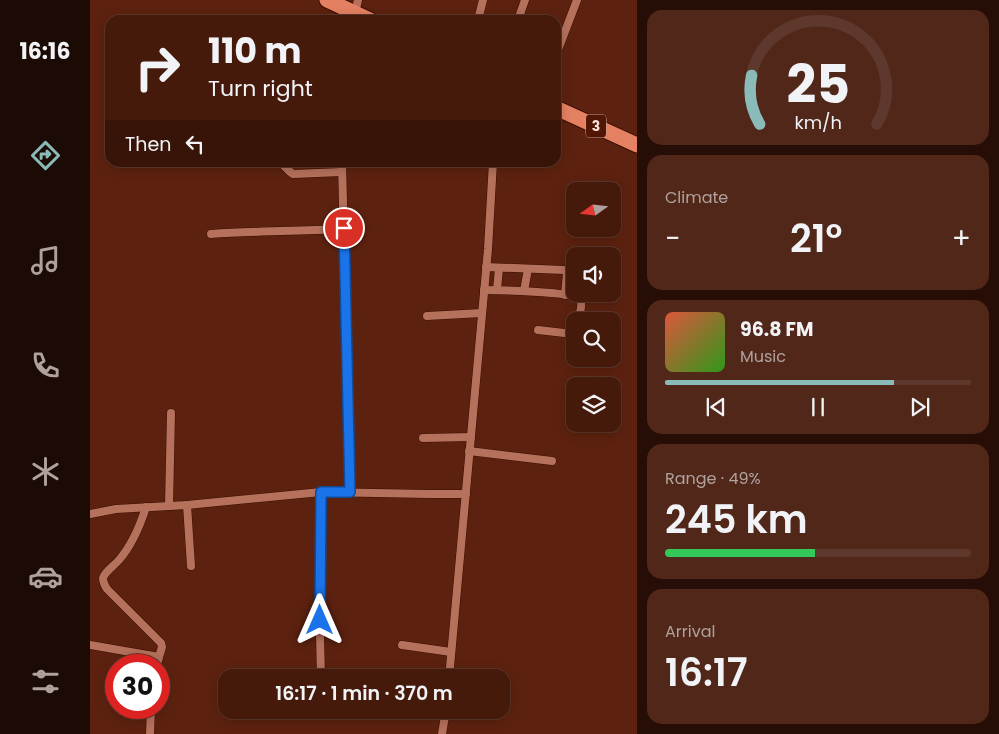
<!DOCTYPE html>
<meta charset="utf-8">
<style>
body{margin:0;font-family:Poppins,sans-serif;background:#502719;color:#f1f3f6;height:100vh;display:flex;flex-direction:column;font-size:19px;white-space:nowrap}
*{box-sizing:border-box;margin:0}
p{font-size:16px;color:#b0a19d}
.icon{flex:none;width:28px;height:28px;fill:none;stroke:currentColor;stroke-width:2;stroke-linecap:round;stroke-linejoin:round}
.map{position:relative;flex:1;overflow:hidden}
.drawer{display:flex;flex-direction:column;gap:10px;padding:10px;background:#260e06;width:362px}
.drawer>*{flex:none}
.banner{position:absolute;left:15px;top:15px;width:456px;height:152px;border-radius:15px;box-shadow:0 2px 12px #0003,0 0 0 1px #5e382c;background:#461a0b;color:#f1f3f6;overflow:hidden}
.needle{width:32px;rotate:255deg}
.tools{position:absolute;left:476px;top:182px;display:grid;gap:10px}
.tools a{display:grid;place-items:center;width:55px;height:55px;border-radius:10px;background:#461a0b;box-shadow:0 2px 12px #0003,0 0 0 1px #5e382c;font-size:25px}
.speed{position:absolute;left:15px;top:654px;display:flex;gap:10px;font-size:25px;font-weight:700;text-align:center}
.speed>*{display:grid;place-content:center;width:65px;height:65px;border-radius:50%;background:#461a0b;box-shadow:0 2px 12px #0003,0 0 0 1px #5e382c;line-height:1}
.speed .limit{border:8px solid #d22;background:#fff;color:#111}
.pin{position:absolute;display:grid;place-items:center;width:42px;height:42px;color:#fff;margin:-21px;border:2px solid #fff;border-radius:50%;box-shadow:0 1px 5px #0007}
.me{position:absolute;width:55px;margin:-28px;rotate:0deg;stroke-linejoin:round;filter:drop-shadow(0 0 4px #0008)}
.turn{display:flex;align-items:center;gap:18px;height:105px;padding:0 20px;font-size:22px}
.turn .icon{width:65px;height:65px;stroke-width:2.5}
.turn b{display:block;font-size:35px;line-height:42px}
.then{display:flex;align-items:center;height:48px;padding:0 20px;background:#0003;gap:10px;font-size:19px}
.big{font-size:38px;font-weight:600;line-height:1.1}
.drawer .widget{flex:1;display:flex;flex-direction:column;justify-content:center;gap:8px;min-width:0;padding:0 18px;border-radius:15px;background:#502719}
.drawer .dial{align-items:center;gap:0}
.dial svg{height:130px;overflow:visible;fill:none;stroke:#5e382c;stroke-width:7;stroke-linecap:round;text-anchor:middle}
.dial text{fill:#f1f3f6;stroke:none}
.song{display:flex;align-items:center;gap:15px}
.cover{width:60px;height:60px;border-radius:8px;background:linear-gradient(135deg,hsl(10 70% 55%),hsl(110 70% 35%))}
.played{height:5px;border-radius:2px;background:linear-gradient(90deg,#8bbbb9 75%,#5e382c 75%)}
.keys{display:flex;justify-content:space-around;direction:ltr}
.heat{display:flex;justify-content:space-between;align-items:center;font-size:28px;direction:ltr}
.charge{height:8px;border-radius:4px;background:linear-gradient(90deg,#34c759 49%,#5e382c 0)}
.trip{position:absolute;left:128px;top:669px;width:292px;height:50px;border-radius:15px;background:#461a0b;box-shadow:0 2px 12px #0003,0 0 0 1px #5e382c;font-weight:600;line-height:50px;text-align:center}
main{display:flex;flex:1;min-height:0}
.dock{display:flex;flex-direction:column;width:90px;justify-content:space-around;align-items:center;background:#1c0a04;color:#b0a19d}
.dock .icon{width:35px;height:35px}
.dock .active{color:#8bbbb9}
.dock b{font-size:22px;color:#f1f3f6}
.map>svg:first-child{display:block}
</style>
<main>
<nav class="dock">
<b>16:16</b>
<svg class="icon active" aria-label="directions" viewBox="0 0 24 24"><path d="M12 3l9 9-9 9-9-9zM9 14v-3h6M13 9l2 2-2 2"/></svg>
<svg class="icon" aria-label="music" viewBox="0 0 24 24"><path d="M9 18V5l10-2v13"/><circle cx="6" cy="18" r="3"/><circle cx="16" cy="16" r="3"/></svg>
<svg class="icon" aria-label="phone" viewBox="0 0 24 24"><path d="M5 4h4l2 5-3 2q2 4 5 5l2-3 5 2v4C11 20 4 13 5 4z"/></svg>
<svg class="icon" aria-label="climate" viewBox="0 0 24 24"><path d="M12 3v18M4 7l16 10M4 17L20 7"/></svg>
<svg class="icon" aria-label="car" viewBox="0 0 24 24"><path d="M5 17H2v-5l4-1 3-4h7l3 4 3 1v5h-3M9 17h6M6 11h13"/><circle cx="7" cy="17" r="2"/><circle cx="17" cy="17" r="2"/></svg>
<svg class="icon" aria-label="filters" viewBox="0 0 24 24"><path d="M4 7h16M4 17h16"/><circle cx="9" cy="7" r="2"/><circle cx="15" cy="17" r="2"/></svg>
</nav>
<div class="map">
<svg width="547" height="734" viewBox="0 0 547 734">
<rect width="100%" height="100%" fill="#5d220f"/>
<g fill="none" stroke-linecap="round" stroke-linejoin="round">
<defs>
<g id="street">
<path d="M265,13L268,0"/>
<path d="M388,20L393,0"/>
<path d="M428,20L435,0"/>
<path d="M466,55L487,0"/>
<path d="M190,162L199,171L203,174L252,172"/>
<path d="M252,162L260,492"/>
<path d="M137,163L151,162"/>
<path d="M121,234C166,231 210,231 254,229"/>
<path d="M396,267L474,270L477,273L475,295"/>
<path d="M394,290C408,290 481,292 489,298C494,302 489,316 488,321"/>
<path d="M407,290L409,268"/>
<path d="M434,291L438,269"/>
<path d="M337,316L392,313"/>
<path d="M448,330L483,334L485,333"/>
<path d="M333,438L381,437"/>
<path d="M379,451L462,461"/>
<path d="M231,492L230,635L231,678"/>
<path d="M97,505L101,566"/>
<path d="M79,506L81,413"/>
<path d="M56,507C50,526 42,545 29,560C24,566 15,571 13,578C13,582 15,586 17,589L71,643L72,647L69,657"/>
<path d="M0,514L26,509L97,505L231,492L339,494H376"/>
<path d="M0,645L69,657L67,665"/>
<path d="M312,645L361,652"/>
<path d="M315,676V678"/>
<path d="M359,678L398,249L403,162"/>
<path d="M60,734L61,708"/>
<path d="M352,734L356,710"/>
</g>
<g id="highway">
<path d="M237,0L280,20"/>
<path d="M466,108L547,145"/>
</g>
</defs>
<use href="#street" stroke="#3a0e02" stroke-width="9"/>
<use href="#highway" stroke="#3a0e02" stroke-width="17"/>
<use href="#street" stroke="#b5715c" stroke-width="8"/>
<use href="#highway" stroke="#e58163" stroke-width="15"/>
</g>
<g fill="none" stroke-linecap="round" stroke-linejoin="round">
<defs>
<path id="route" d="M230,620L231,492H260L254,228"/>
</defs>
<use href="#route" stroke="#114b97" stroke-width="12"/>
<use href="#route" stroke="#1a73e8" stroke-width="9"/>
</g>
<g text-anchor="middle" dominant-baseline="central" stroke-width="5" stroke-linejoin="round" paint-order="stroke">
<rect fill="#511704" stroke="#c7a59a" stroke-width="1" x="496" y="114.5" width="20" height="23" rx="4"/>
<g font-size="14" font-weight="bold" fill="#fae2db">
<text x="506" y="126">3</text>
</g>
</g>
</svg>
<div class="tools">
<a><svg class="needle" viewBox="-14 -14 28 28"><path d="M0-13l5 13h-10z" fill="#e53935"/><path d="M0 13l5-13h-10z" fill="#b0a19d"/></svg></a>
<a><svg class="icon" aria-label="sound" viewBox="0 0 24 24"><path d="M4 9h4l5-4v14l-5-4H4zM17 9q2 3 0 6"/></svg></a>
<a><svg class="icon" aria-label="search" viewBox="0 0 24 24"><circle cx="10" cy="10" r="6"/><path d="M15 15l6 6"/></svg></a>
<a><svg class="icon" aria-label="layers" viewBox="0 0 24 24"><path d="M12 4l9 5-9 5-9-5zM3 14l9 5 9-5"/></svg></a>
</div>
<div class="speed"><div class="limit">30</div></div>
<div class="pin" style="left:254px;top:228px;background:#d93025"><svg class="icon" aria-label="arrive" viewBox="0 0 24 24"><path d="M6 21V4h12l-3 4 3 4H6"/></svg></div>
<svg class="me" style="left:230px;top:620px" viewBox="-20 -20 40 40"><path d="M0-17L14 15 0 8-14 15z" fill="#1a73e8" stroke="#fff" stroke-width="4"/></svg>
<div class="trip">16:17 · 1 min · 370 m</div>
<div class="banner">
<div class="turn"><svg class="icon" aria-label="right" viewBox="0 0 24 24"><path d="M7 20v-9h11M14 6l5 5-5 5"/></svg><div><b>110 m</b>Turn right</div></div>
<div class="then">Then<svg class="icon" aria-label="left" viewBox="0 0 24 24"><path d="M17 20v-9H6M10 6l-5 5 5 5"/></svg></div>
</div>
</div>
<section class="drawer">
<div class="widget dial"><svg viewBox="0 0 100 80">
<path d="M14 69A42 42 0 1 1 86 69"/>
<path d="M14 69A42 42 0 0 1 9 39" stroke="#8bbbb9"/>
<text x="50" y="56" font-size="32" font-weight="700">25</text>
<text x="50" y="72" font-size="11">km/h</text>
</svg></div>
<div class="widget"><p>Climate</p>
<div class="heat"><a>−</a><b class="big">21°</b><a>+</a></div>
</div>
<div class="widget">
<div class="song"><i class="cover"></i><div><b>96.8 FM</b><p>Music</p></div></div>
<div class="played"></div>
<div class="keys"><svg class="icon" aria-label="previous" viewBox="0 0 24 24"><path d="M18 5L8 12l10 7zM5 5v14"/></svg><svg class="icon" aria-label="pause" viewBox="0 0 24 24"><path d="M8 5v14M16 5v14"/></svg><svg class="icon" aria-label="next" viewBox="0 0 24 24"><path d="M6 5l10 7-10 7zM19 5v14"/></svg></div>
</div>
<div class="widget"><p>Range · 49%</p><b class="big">245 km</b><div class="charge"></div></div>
<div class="widget"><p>Arrival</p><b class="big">16:17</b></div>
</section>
</main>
